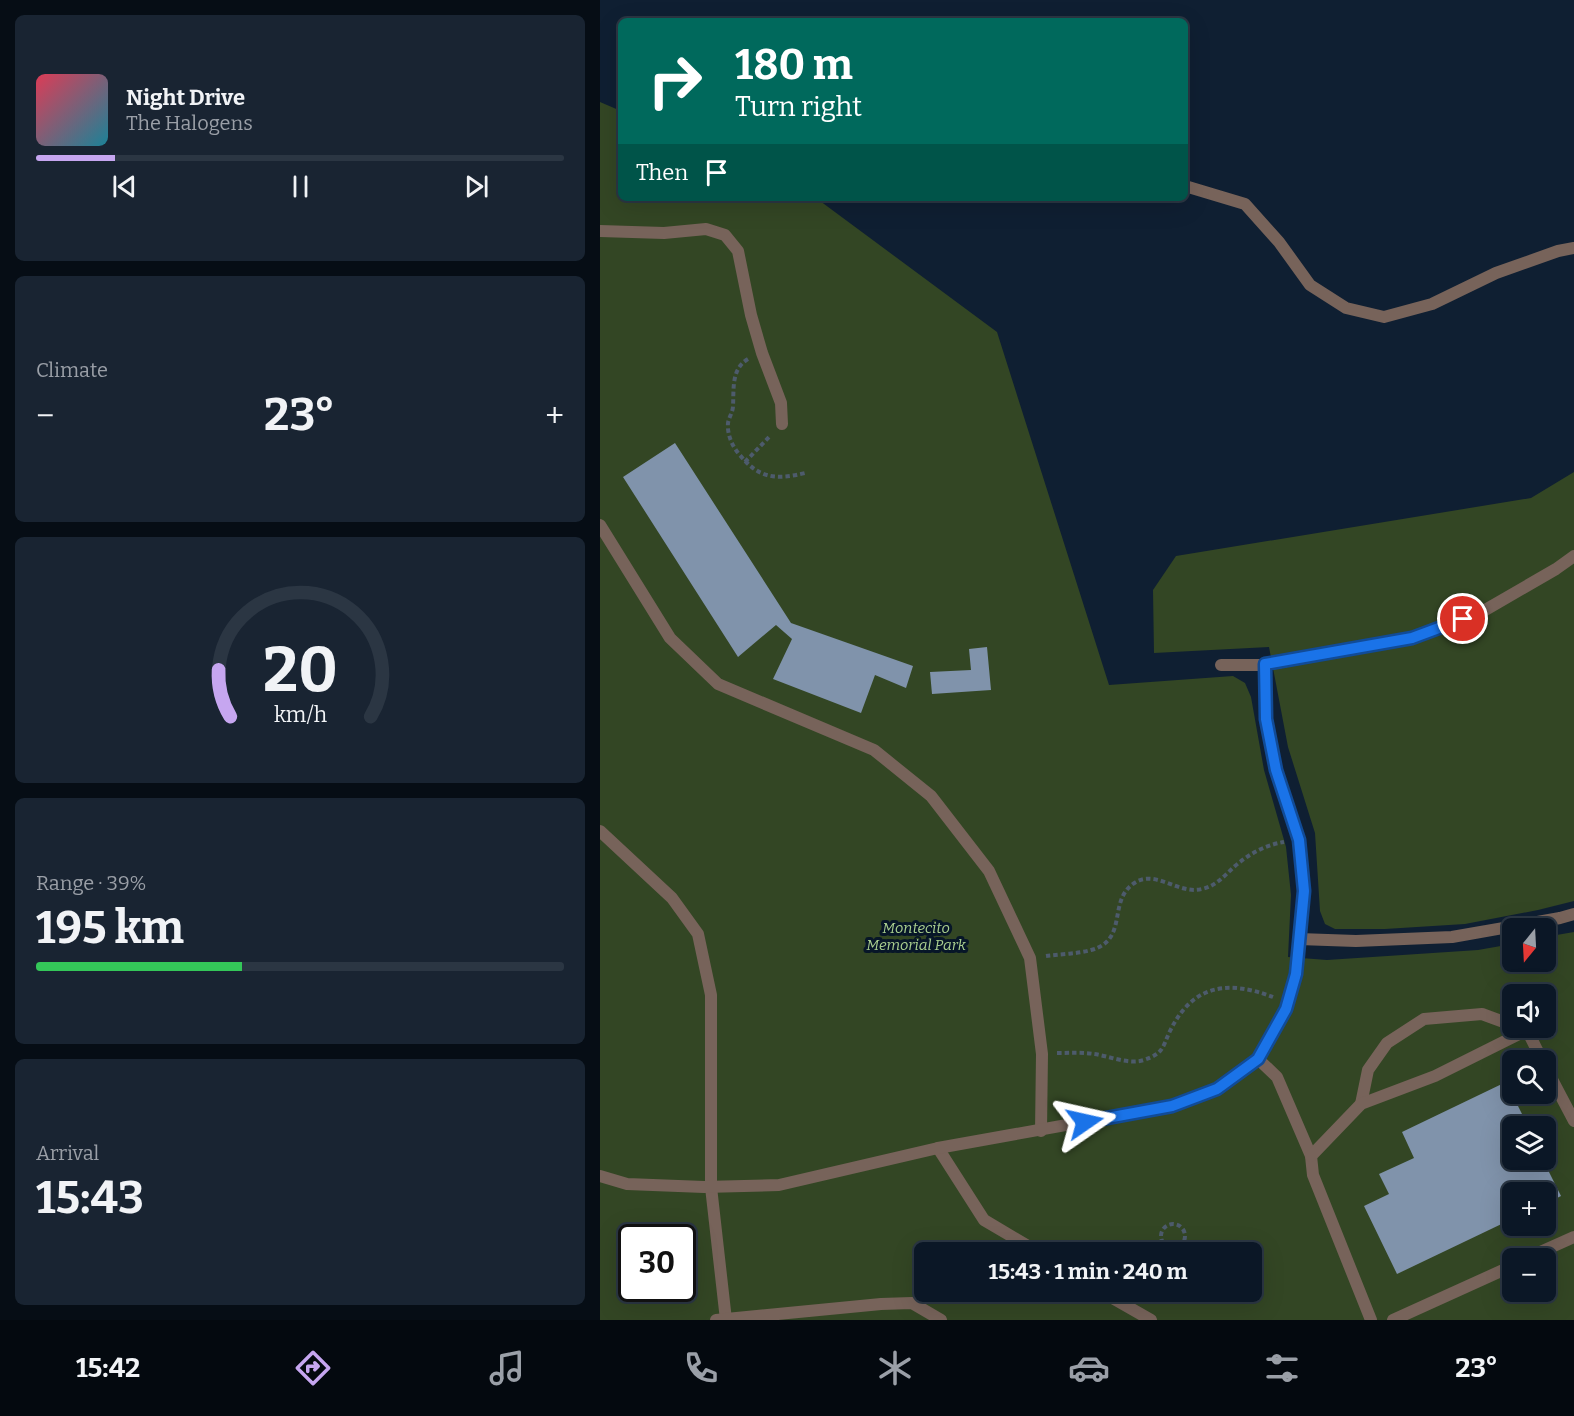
<!DOCTYPE html>
<meta charset="utf-8">
<style>
body{margin:0;font-family:Bitter,serif;background:#192432;color:#f1f3f6;height:100vh;display:flex;flex-direction:column;font-size:22px;white-space:nowrap}
*{box-sizing:border-box;margin:0}
p{font-size:20px;color:#9a9fa7}
.icon{flex:none;width:33px;height:33px;fill:none;stroke:currentColor;stroke-width:2;stroke-linecap:round;stroke-linejoin:round}
.map{position:relative;flex:1;overflow:hidden}
.side{display:flex;flex-direction:column;gap:15px;padding:15px;background:#060d15;width:600px}
.side>*{flex:none}
.hud{position:absolute;left:18px;top:18px;width:570px;height:183px;border-radius:9px;box-shadow:0 6px 24px #0002,0 0 0 2px #2b3643;background:#00695c;color:#fff;overflow:hidden}
.needle{width:39px;rotate:198deg}
.tools{position:absolute;left:902px;top:918px;display:grid;gap:12px}
.tools a{display:grid;place-items:center;width:54px;height:54px;border-radius:9px;background:#0b1726;box-shadow:0 6px 24px #0002,0 0 0 2px #2b3643;font-size:30px}
.speed{position:absolute;left:18px;top:1224px;display:flex;gap:12px;font-size:30px;font-weight:700;text-align:center}
.speed>*{display:grid;place-content:center;width:78px;height:78px;border-radius:50%;background:#0b1726;box-shadow:0 6px 24px #0002,0 0 0 2px #2b3643;line-height:1}
.speed .limit{border:3px solid #111;border-radius:9px;background:#fff;color:#111}
.pin{position:absolute;display:grid;place-items:center;width:51px;height:51px;color:#fff;margin:-26px;border:3px solid #fff;border-radius:50%;box-shadow:0 2px 6px #0007}
.me{position:absolute;width:66px;margin:-33px;rotate:79deg;stroke-linejoin:round;filter:drop-shadow(0 0 4px #0008)}
.turn{display:flex;align-items:center;gap:21px;height:126px;padding:0 18px;font-size:27px}
.turn .icon{width:78px;height:78px;stroke-width:2.5}
.turn b{display:block;font-size:42px;line-height:51px}
.then{display:flex;align-items:center;height:57px;padding:0 18px;background:#0003;gap:12px;font-size:22px}
.big{font-size:45px;font-weight:700;line-height:1.1}
.side .widget{flex:1;display:flex;flex-direction:column;justify-content:center;gap:9px;min-width:0;padding:0 21px;border-radius:9px;background:#192432}
.side .dial{align-items:center;gap:0}
.dial svg{height:156px;overflow:visible;fill:none;stroke:#2b3643;stroke-width:7;stroke-linecap:round;text-anchor:middle}
.dial text{fill:#f1f3f6;stroke:none}
.song{display:flex;align-items:center;gap:18px}
.cover{width:72px;height:72px;border-radius:9px;background:linear-gradient(135deg,hsl(350 70% 55%),hsl(190 70% 35%))}
.played{height:6px;border-radius:3px;background:linear-gradient(90deg,#c6a6f0 15%,#2b3643 15%)}
.keys{display:flex;justify-content:space-around;direction:ltr}
.heat{display:flex;justify-content:space-between;align-items:center;font-size:33px;direction:ltr}
.charge{height:9px;border-radius:4px;background:linear-gradient(90deg,#34c759 39%,#2b3643 0)}
.trip{position:absolute;left:314px;top:1242px;width:348px;height:60px;border-radius:9px;background:#0b1726;box-shadow:0 6px 24px #0002,0 0 0 2px #2b3643;font-weight:700;line-height:60px;text-align:center}
.dock{display:flex;height:96px;justify-content:space-around;align-items:center;background:#04090f;color:#9a9fa7}
.dock .icon{width:42px;height:42px}
.dock .active{color:#c6a6f0}
.dock b{font-size:27px;color:#f1f3f6}
main{display:flex;flex:1;min-height:0}
.map>svg:first-child{display:block}
</style>
<main>
<section class="side">
<div class="widget">
<div class="song"><i class="cover"></i><div><b>Night Drive</b><p>The Halogens</p></div></div>
<div class="played"></div>
<div class="keys"><svg class="icon" aria-label="previous" viewBox="0 0 24 24"><path d="M18 5L8 12l10 7zM5 5v14"/></svg><svg class="icon" aria-label="pause" viewBox="0 0 24 24"><path d="M8 5v14M16 5v14"/></svg><svg class="icon" aria-label="next" viewBox="0 0 24 24"><path d="M6 5l10 7-10 7zM19 5v14"/></svg></div>
</div>
<div class="widget"><p>Climate</p>
<div class="heat"><a>−</a><b class="big">23°</b><a>+</a></div>
</div>
<div class="widget dial"><svg viewBox="0 0 100 80">
<path d="M14 69A42 42 0 1 1 86 69"/>
<path d="M14 69A42 42 0 0 1 8 45" stroke="#c6a6f0"/>
<text x="50" y="56" font-size="32" font-weight="700">20</text>
<text x="50" y="72" font-size="11">km/h</text>
</svg></div>
<div class="widget"><p>Range · 39%</p><b class="big">195 km</b><div class="charge"></div></div>
<div class="widget"><p>Arrival</p><b class="big">15:43</b></div>
</section>
<div class="map">
<svg width="974" height="1320" viewBox="0 0 974 1320">
<rect width="100%" height="100%" fill="#0f1f32"/>
<g fill="#334624" fill-rule="evenodd">
<path d="M0,102L21,111V198H216L397,332L509,685L633,676L645,683L651,697L664,770L686,847L691,895L688,957L727,960L878,950L912,944V962H945V937L974,932V1320H0ZM912,994H945V1028H912ZM912,1060H945V1094H912ZM912,1126H945V1160H912ZM912,1192H945V1226H912ZM32,1238H82V1288H32ZM324,1252H651V1292H324ZM912,1258H945V1292H912Z"/>
<path d="M974,472V901L938,910L865,924L785,929H735L725,924L720,911L715,833L688,747L669,647L554,653L553,590L576,556L931,498Z"/>
</g>
<g fill="#8093ab">
<path d="M75,443L191,623L313,666L306,688L275,675L261,713L173,679L192,639L176,625L138,657L23,477Z"/>
<path d="M387,647L391,690L332,694L330,672L371,670L369,649Z"/>
<path d="M906,1082L928,1126H912V1160H943L961,1196L945,1204V1192H912V1219L797,1274L764,1206L789,1194L779,1174L814,1158L802,1132Z"/>
</g>
<g fill="none" stroke-linecap="round" stroke-linejoin="round">
<g stroke="#4d5b6c" stroke-width="4" stroke-dasharray="4.5 3" stroke-linecap="butt">
<path d="M148,359C131,369 134,389 133,406C133,412 129,417 128,423C127,434 132,446 139,454C159,479 176,480 205,473"/>
<path d="M145,462L171,435"/>
<path d="M446,956C460,954 477,954 491,950C530,940 506,899 536,882C557,870 579,895 602,889C616,886 624,876 635,866C649,854 665,845 684,842"/>
<path d="M457,1053C470,1053 482,1052 494,1054C509,1056 529,1065 544,1060C564,1053 562,1048 570,1031C593,984 628,980 673,997"/>
<circle cx="573" cy="1236" r="12"/>
</g>
<g stroke="#77635a" stroke-width="12">
<path d="M585,186L645,204L679,242L710,285L746,308L784,317L832,304L896,273L958,251L974,248"/>
<path d="M658,1059L677,1077L711,1156L713,1175L771,1320"/>
<path d="M945,1066L974,1121"/>
<path d="M761,1104L768,1070L787,1043L824,1019L882,1014L912,1025"/>
<path d="M711,1156L761,1104L835,1076L927,1030L942,1060"/>
<path d="M927,1258L974,1237"/>
<path d="M793,1320L912,1266"/>
</g>
<g stroke="#77635a" stroke-width="12">
<path d="M0,231L64,233L106,229L125,235L138,251L151,315L162,353L181,403L182,424"/>
<path d="M0,525L70,638L118,684L274,750L331,796L389,871L430,958L442,1054L441,1131"/>
<path d="M621,665H665L812,638L880,613L956,569L974,556"/>
<path d="M0,831L72,898L98,934L111,995V1187L126,1320"/>
<path d="M699,939L756,941L852,937L960,918L974,914"/>
<path d="M338,1148L384,1220L438,1252"/>
<path d="M0,1176L27,1184L104,1187L179,1185L338,1148L572,1106L617,1089L658,1059L686,1009L696,974L704,891L699,840L676,770L666,719L665,665"/>
<path d="M502,1292L551,1320"/>
<path d="M116,1320L281,1304L312,1303L341,1320"/>
</g>
</g>
<g fill="none" stroke-linecap="round" stroke-linejoin="round">
<defs>
<path id="route" d="M485,1122L572,1106L617,1089L658,1059L686,1009L696,974L704,891L699,840L676,770L666,719L665,664L812,638L863,619"/>
</defs>
<use href="#route" stroke="#114b97" stroke-width="15"/>
<use href="#route" stroke="#1a73e8" stroke-width="10"/>
</g>
<g text-anchor="middle" dominant-baseline="central" stroke-width="6" stroke-linejoin="round" paint-order="stroke">
<g font-size="15" font-style="italic" fill="#aacf8f" stroke="#071628">
<text x="316" y="928">Montecito<tspan x="316" dy="17">Memorial Park</tspan></text>
</g>
</g>
</svg>
<div class="tools">
<a><svg class="needle" viewBox="-14 -14 28 28"><path d="M0-13l5 13h-10z" fill="#e53935"/><path d="M0 13l5-13h-10z" fill="#9a9fa7"/></svg></a>
<a><svg class="icon" aria-label="sound" viewBox="0 0 24 24"><path d="M4 9h4l5-4v14l-5-4H4zM17 9q2 3 0 6"/></svg></a>
<a><svg class="icon" aria-label="search" viewBox="0 0 24 24"><circle cx="10" cy="10" r="6"/><path d="M15 15l6 6"/></svg></a>
<a><svg class="icon" aria-label="layers" viewBox="0 0 24 24"><path d="M12 4l9 5-9 5-9-5zM3 14l9 5 9-5"/></svg></a>
<a>+</a>
<a>−</a>
</div>
<div class="speed"><div class="limit">30</div></div>
<div class="pin" style="left:863px;top:619px;background:#d93025"><svg class="icon" aria-label="arrive" viewBox="0 0 24 24"><path d="M6 21V4h12l-3 4 3 4H6"/></svg></div>
<svg class="me" style="left:485px;top:1122px" viewBox="-20 -20 40 40"><path d="M0-17L14 15 0 8-14 15z" fill="#1a73e8" stroke="#fff" stroke-width="4"/></svg>
<div class="trip">15:43 · 1 min · 240 m</div>
<div class="hud">
<div class="turn"><svg class="icon" aria-label="right" viewBox="0 0 24 24"><path d="M7 20v-9h11M14 6l5 5-5 5"/></svg><div><b>180 m</b>Turn right</div></div>
<div class="then">Then<svg class="icon" aria-label="arrive" viewBox="0 0 24 24"><path d="M6 21V4h12l-3 4 3 4H6"/></svg></div>
</div>
</div>
</main>
<nav class="dock">
<b>15:42</b>
<svg class="icon active" aria-label="directions" viewBox="0 0 24 24"><path d="M12 3l9 9-9 9-9-9zM9 14v-3h6M13 9l2 2-2 2"/></svg>
<svg class="icon" aria-label="music" viewBox="0 0 24 24"><path d="M9 18V5l10-2v13"/><circle cx="6" cy="18" r="3"/><circle cx="16" cy="16" r="3"/></svg>
<svg class="icon" aria-label="phone" viewBox="0 0 24 24"><path d="M5 4h4l2 5-3 2q2 4 5 5l2-3 5 2v4C11 20 4 13 5 4z"/></svg>
<svg class="icon" aria-label="climate" viewBox="0 0 24 24"><path d="M12 3v18M4 7l16 10M4 17L20 7"/></svg>
<svg class="icon" aria-label="car" viewBox="0 0 24 24"><path d="M5 17H2v-5l4-1 3-4h7l3 4 3 1v5h-3M9 17h6M6 11h13"/><circle cx="7" cy="17" r="2"/><circle cx="17" cy="17" r="2"/></svg>
<svg class="icon" aria-label="filters" viewBox="0 0 24 24"><path d="M4 7h16M4 17h16"/><circle cx="9" cy="7" r="2"/><circle cx="15" cy="17" r="2"/></svg>
<b>23°</b>
</nav>
